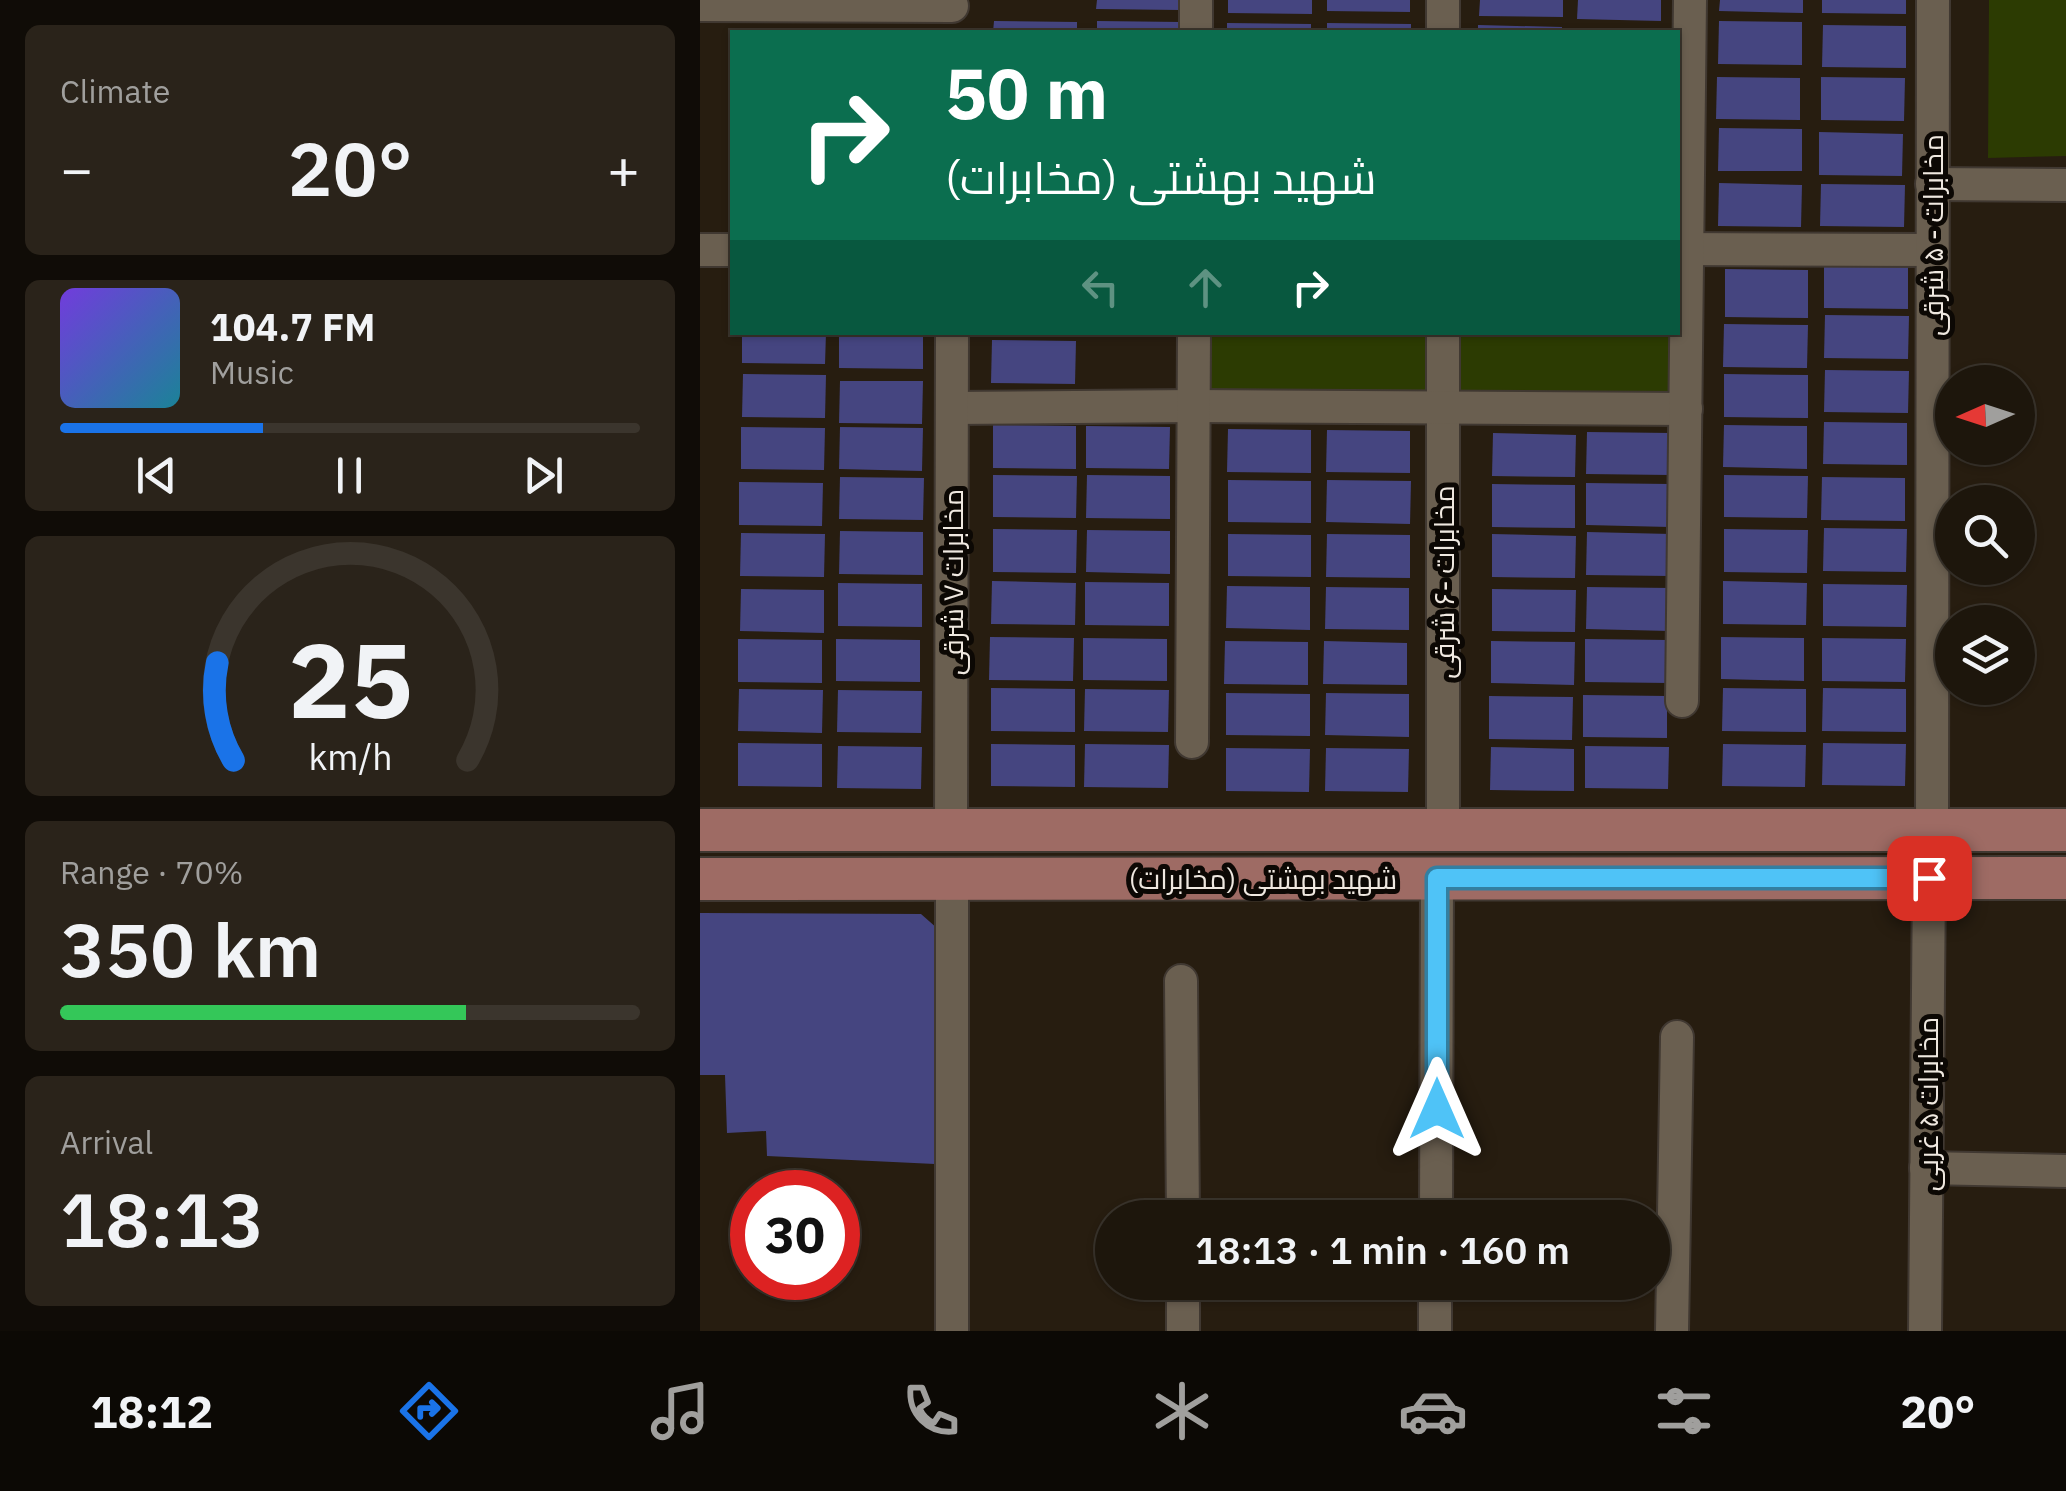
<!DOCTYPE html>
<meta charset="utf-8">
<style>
body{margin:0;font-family:"IBM Plex Sans",Cairo,sans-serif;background:#2a231a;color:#f1f3f6;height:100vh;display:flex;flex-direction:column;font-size:38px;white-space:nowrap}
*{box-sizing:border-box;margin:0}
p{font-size:32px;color:#a09f9d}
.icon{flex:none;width:55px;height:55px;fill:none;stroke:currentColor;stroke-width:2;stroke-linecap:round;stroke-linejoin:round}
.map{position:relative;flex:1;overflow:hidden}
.drawer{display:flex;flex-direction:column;gap:25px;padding:25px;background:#100c07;width:700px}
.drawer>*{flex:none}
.hud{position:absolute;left:30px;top:30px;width:950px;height:305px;border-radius:0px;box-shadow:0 2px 8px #0004,0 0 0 2px #3b352d;background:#0b6e4f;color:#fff;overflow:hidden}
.needle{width:65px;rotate:267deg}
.tools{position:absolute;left:1235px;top:365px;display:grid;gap:20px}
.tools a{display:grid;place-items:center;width:100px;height:100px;border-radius:50%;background:#1d160c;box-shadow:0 2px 8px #0004,0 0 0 2px #3b352d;font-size:50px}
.speed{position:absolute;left:30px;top:1170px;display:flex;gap:20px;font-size:50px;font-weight:700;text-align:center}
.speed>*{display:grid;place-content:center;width:130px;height:130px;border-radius:50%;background:#1d160c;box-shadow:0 2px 8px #0004,0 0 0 2px #3b352d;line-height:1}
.speed .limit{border:15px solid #d22;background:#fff;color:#111}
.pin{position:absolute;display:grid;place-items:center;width:85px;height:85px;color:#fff;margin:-42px;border-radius:20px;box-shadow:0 5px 15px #0006}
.me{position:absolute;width:110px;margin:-55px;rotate:0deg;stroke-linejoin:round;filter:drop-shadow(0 0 8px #0008)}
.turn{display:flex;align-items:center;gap:35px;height:210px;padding:0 50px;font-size:45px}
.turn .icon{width:130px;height:130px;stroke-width:2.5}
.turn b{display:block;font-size:70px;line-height:85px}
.lanes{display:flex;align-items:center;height:95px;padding:0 50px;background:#0003;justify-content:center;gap:50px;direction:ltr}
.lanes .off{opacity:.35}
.big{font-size:75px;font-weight:600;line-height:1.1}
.drawer .widget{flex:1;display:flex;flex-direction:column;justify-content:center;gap:15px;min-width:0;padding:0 35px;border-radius:15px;background:#2a231a}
.drawer .dial{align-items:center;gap:0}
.dial svg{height:260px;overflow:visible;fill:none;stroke:#3b352d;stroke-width:7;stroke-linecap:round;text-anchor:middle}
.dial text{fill:#f1f3f6;stroke:none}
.song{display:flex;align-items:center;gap:30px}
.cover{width:120px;height:120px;border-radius:15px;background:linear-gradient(135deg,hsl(260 70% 55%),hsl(190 70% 35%))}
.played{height:10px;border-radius:5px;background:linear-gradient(90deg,#1a73e8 35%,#3b352d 35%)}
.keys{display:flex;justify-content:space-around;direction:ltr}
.heat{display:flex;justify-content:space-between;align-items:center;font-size:55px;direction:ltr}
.charge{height:15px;border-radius:8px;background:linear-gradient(90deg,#34c759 70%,#3b352d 0)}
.trip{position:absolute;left:395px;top:1200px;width:575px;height:100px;border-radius:50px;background:#1d160c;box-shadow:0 2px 8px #0004,0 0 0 2px #3b352d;font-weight:600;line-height:100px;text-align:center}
.tabs{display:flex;height:160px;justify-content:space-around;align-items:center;background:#0c0905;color:#a09f9d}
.tabs .icon{width:70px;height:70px}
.tabs .on{color:#1a73e8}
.tabs b{font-size:45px;color:#f1f3f6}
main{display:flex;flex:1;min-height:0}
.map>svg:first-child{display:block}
</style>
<main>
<section class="drawer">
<div class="widget"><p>Climate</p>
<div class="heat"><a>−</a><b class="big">20°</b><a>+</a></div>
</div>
<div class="widget">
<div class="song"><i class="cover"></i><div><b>104.7 FM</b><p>Music</p></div></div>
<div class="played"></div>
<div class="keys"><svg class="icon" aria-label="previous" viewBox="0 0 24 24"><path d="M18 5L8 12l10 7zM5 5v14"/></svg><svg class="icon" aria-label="pause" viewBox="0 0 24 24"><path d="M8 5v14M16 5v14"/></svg><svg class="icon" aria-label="next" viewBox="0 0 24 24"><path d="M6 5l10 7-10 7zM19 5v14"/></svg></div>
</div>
<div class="widget dial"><svg viewBox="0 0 100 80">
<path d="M14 69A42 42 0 1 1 86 69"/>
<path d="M14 69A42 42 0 0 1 9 39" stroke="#1a73e8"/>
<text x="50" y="56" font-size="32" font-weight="700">25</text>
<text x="50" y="72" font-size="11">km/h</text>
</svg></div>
<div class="widget"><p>Range · 70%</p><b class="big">350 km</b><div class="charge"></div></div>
<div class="widget"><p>Arrival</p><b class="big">18:13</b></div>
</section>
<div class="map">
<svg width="1366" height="1331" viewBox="0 0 1366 1331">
<rect width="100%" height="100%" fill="#271d10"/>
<g fill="#2c3b02">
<path d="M1289,0H1366V156L1288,158Z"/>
<path d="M506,333H733L732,394L505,391Z"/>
<path d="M749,333H976V396L748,392Z"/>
</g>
<g fill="#454580">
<path d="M397,0H480V10L396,9Z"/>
<path d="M528,0H612V14L528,13Z"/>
<path d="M627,0H710V12L627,11Z"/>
<path d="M780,0H863V17L779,16Z"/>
<path d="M878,0H961V21L877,19Z"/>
<path d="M1020,0H1103V13L1019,11Z"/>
<path d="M1122,0H1206V14L1122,13Z"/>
<path d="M294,21L377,22V32H293Z"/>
<path d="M397,21L481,22L480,32H397Z"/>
<path d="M1019,21L1102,22V65L1018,64Z"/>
<path d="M527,23L611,24V32H527Z"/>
<path d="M627,23L711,24V32H627Z"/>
<path d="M778,25L862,27V32H778Z"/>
<path d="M1123,25L1206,26V68L1122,67Z"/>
<path d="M1017,77L1100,78V120L1016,119Z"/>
<path d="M1121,77L1205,78L1204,121L1121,120Z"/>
<path d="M1019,128L1102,129V171H1018Z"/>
<path d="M1119,132L1203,134L1202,176L1119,175Z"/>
<path d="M1019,183L1102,185L1101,227L1018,226Z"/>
<path d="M1121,184L1205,185L1204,227L1120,226Z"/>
<path d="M1124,265L1208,266V309L1124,308Z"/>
<path d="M1025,269L1108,270V318L1025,317Z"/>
<path d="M1125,315L1209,316L1208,359L1124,358Z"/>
<path d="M1024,324L1108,325L1107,368L1023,367Z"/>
<path d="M42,332H126L125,364L42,363Z"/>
<path d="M139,332H223V369L139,368Z"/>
<path d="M292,340L376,341L375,384L291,383Z"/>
<path d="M1125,370L1209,371L1208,413L1124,412Z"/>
<path d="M43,374L126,375L125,418L42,417Z"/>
<path d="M1024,374L1108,375V418L1024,417Z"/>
<path d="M140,381H223L222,424L139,423Z"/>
<path d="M1124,422L1207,423V465L1123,464Z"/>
<path d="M293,425L376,426V469L293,468Z"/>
<path d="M1024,425L1107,426V469L1023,467Z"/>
<path d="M386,426L470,427L469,469L386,468Z"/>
<path d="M41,427L125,428L124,470L41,469Z"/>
<path d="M140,427L223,428L222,471L139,469Z"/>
<path d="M528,429L611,430V473L527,472Z"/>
<path d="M627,430L710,431V473L626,472Z"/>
<path d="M887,432L971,433L970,475L886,474Z"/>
<path d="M793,433L876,435L875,477L792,476Z"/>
<path d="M293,475L377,476L376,518L293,517Z"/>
<path d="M387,475L470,476V519L386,518Z"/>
<path d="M1024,475L1108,476L1107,518L1024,517Z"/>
<path d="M140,477L224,478L223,520L139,519Z"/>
<path d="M1122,477L1205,478V521L1121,520Z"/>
<path d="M528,480L611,481V523L528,522Z"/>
<path d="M627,480L711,481L710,524L626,522Z"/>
<path d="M39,482L123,483L122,526L39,525Z"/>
<path d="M886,483L970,484V527L886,525Z"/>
<path d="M792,484L875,485V528L792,527Z"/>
<path d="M1124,528L1207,529L1206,572L1123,571Z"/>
<path d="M293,529L377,530L376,573L293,572Z"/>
<path d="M1024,529L1108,530L1107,573L1024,572Z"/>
<path d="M387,530L470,531V574L386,572Z"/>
<path d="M140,531L223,532V575L139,574Z"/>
<path d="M887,532L971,534L970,576L886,575Z"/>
<path d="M41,533L125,534L124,577L40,576Z"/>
<path d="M528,534L611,535V577L528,576Z"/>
<path d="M627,534L710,535V578L626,577Z"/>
<path d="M792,534L876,536L875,578L792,577Z"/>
<path d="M292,581L376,583L375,625L291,624Z"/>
<path d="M1023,581L1107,583L1106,625L1023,624Z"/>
<path d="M385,582L469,583V626L385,625Z"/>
<path d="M138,583L222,584V627L138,626Z"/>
<path d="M1123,584L1207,585L1206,627L1123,626Z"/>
<path d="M527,586L610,587V630L526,628Z"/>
<path d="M626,587L709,588V630L625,629Z"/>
<path d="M887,587L971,588L970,631L886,629Z"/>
<path d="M41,589L124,590V633L40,631Z"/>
<path d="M792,589L876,590L875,632L792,631Z"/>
<path d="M290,637L374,638L373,681L289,680Z"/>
<path d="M1021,637L1104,638V681L1021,679Z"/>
<path d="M383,638L467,639V681L383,680Z"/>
<path d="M1122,638L1206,639L1205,682L1122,681Z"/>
<path d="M38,639L122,640V683L38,682Z"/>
<path d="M136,639L220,640V682L136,681Z"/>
<path d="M885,639L969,640V683L885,682Z"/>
<path d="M525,641L608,642V685L524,684Z"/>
<path d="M624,641L707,643V685L623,684Z"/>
<path d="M791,641L875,642L874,685L791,683Z"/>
<path d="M291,688L375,689V732L291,731Z"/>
<path d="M1023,688L1106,689V732L1022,731Z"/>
<path d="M1123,688L1206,689V732L1122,731Z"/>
<path d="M39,689L123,690L122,733L38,731Z"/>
<path d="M385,689L469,690L468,732L384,731Z"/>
<path d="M138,690L222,691L221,733L137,732Z"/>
<path d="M526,693L610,694V736L526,735Z"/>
<path d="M626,693L709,694V737L625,735Z"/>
<path d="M883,695L967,696V738L883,737Z"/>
<path d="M789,696L873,697L872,740L789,739Z"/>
<path d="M38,743L122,744V787L38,786Z"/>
<path d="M1123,743L1206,744L1205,786L1122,785Z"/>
<path d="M291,744L375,745V787L291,786Z"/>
<path d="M385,744L469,745L468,788L384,787Z"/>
<path d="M1023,744L1106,745L1105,787L1022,786Z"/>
<path d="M138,746L222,747L221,789L137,788Z"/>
<path d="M885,746L969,747L968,789L885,788Z"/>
<path d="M791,747L874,749V791L790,790Z"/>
<path d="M526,748L610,749L609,792L526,791Z"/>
<path d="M626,748L709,749L708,792L625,791Z"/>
<path d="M0,913L221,914L238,929L235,1164L67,1156L66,1131L27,1133L25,1075H0Z"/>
</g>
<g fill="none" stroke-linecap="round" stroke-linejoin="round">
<defs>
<g id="minor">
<path d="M743,0V32"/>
<path d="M0,5L252,6"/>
<path d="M496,32V0"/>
<path d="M1232,184L1366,185"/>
<path d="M978,249L1232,250"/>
<path d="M0,250H32"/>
<path d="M743,332V831"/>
<path d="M252,408L494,406L986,409"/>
<path d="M982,701L990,0"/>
<path d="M492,742L494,332"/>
<path d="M251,831L252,332"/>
<path d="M1232,831L1233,0"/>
<path d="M252,878V1331"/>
<path d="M481,981L483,1218"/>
<path d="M1226,1168L1366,1171"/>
<path d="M483,1216L772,1218"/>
<path d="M736,1218L737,878"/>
<path d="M483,1282V1331"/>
<path d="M735,1331V1282"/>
<path d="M972,1331L977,1037"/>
<path d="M1225,1331L1229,878"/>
</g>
<g id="major">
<path d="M0,830H1366"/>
<path d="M0,879L1366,878"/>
</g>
</defs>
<use href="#minor" stroke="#403831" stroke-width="36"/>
<use href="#major" stroke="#403831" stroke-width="46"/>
<use href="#minor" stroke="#6a5f50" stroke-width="32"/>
<use href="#major" stroke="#9e6b64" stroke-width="42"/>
</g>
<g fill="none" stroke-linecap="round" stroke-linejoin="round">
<defs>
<path id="route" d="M737,1109V878H1229"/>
</defs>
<use href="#route" stroke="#337fa1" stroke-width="25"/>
<use href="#route" stroke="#4fc3f7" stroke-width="18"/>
</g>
<g text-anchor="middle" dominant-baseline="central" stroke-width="10" stroke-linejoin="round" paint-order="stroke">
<g font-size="28" fill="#efe8e0" stroke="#0c0804">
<text transform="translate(1232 235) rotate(-90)">مخابرات - ۵ شرقی</text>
<text transform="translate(252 582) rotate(-90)">مخابرات ۷ شرقی</text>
<text transform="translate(743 582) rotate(-90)">مخابرات -۶ شرقی</text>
<text x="563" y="878">شهید بهشتی (مخابرات)</text>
<text transform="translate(1227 1104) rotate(-90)">مخابرات ۵ غربی</text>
</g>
</g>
</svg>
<div class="tools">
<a><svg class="needle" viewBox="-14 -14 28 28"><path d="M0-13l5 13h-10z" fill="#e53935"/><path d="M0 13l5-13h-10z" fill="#a09f9d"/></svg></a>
<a><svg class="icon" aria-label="search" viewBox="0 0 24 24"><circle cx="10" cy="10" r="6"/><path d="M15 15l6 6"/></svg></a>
<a><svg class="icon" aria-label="layers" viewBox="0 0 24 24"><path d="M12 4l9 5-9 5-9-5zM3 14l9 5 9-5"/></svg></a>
</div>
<div class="speed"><div class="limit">30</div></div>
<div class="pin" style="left:1229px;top:878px;background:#d93025"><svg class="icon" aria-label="arrive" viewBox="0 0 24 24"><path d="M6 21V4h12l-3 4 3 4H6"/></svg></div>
<svg class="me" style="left:737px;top:1109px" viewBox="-20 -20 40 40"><path d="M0-17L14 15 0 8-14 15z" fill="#4fc3f7" stroke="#fff" stroke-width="4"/></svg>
<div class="trip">18:13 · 1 min · 160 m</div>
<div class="hud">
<div class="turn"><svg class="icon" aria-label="right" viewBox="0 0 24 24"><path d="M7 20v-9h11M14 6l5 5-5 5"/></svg><div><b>50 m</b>شهید بهشتی (مخابرات)</div></div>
<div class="lanes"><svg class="icon off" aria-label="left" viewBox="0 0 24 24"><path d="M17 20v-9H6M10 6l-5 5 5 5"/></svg><svg class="icon off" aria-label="ahead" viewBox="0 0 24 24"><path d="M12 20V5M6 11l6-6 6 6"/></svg><svg class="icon" aria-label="right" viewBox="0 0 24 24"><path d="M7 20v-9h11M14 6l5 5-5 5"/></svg></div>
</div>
</div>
</main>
<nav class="tabs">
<b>18:12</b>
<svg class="icon on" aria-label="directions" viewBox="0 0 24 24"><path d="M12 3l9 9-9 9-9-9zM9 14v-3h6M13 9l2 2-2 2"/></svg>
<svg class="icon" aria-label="music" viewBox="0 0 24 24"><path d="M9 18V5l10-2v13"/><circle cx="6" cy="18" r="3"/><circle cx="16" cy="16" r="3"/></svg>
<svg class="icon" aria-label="phone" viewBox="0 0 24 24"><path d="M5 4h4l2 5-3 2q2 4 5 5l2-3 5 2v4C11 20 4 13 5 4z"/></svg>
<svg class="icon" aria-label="climate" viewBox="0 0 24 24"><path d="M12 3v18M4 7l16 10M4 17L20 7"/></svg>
<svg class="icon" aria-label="car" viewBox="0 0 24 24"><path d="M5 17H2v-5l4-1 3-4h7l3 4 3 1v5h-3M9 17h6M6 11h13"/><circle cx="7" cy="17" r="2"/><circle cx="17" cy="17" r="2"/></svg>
<svg class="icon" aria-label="filters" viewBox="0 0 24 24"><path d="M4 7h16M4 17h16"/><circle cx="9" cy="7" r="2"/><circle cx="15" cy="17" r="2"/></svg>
<b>20°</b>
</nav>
